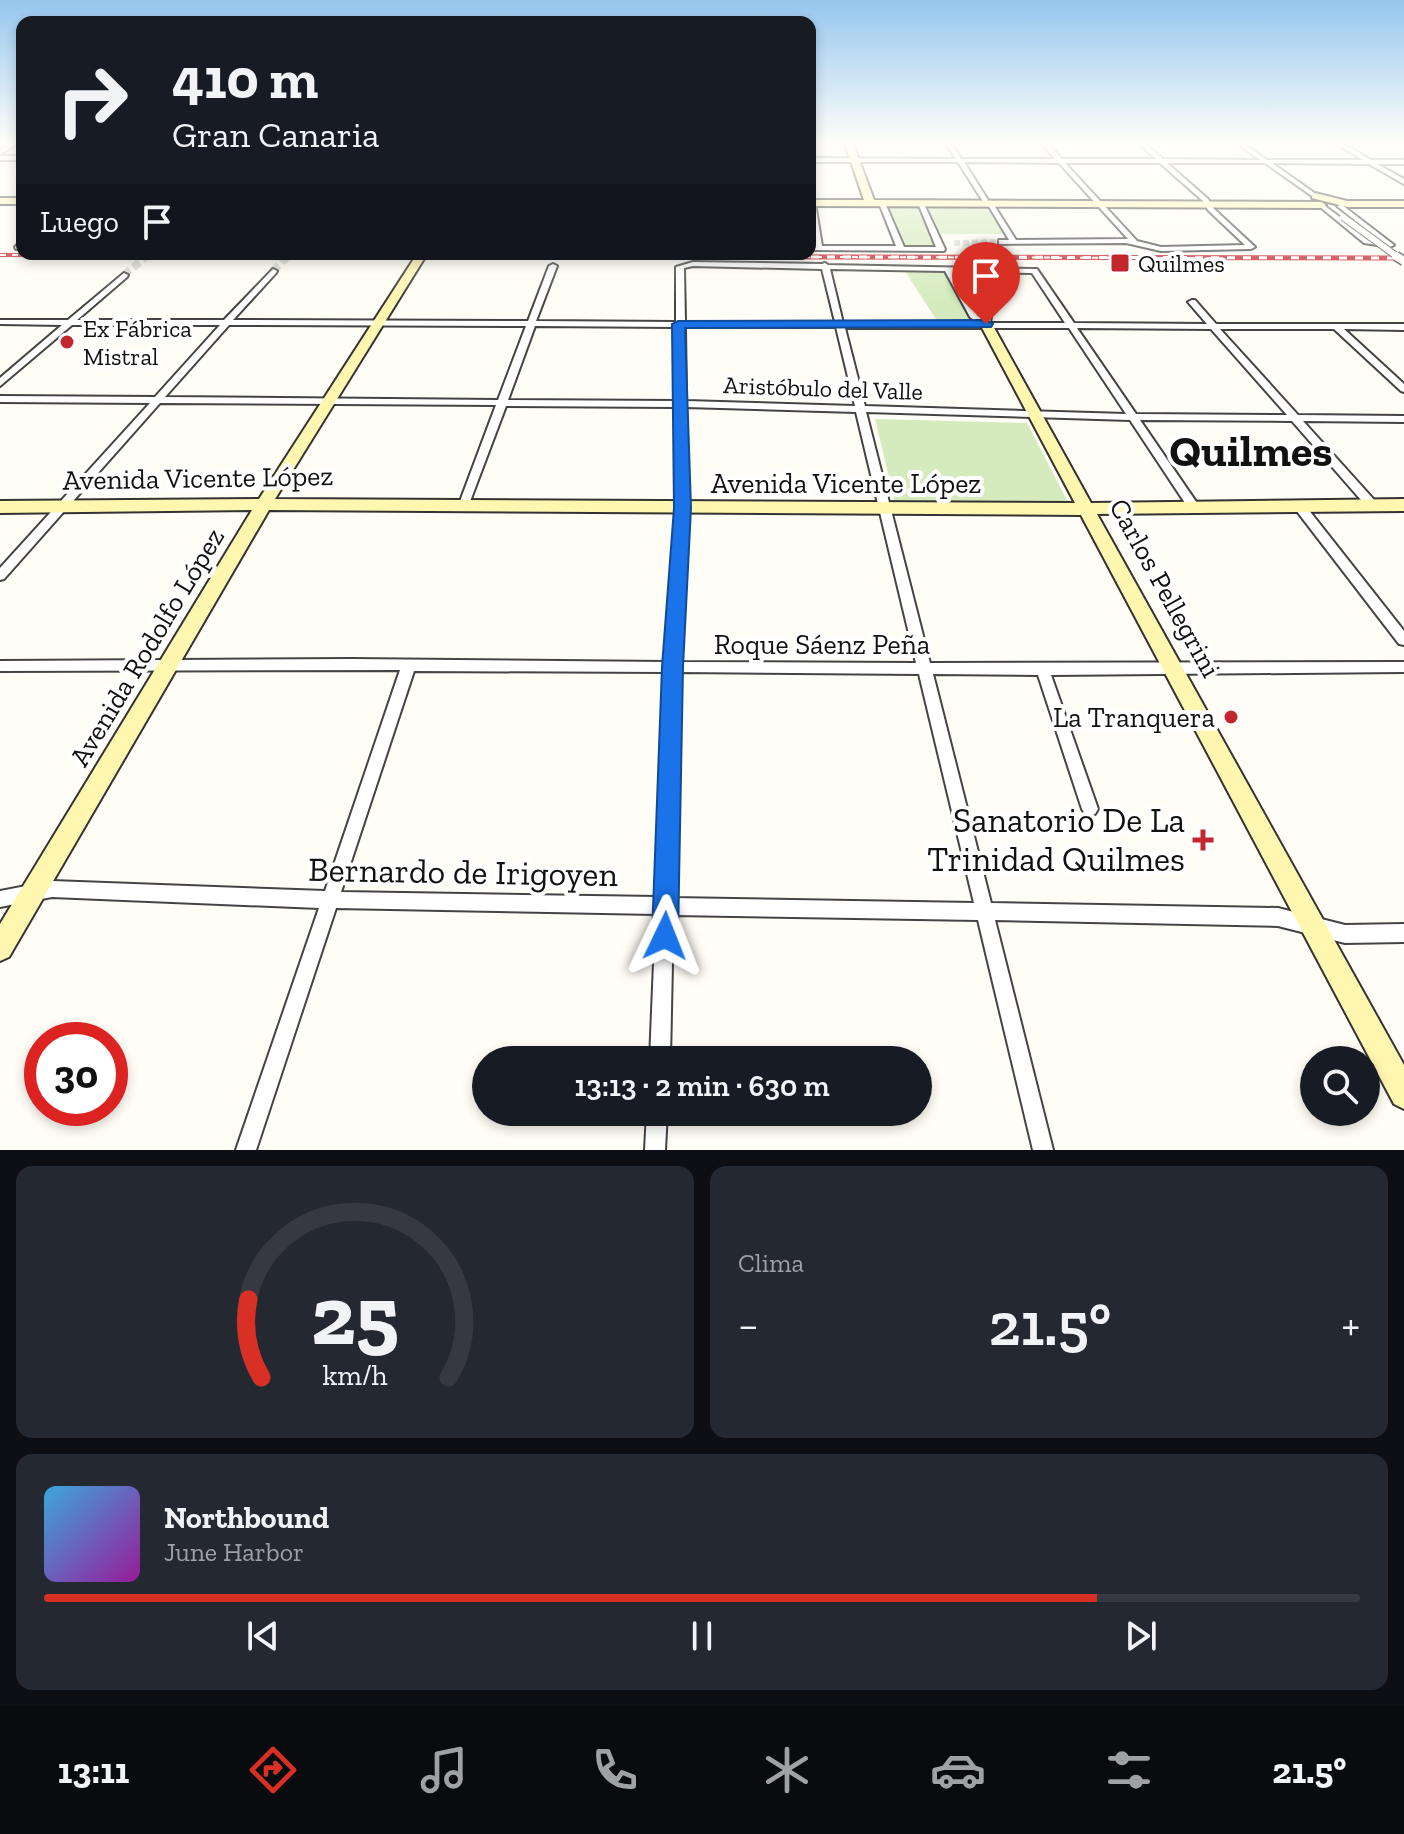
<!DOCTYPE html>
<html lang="es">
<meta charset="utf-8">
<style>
body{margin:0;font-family:"Zilla Slab",serif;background:#242831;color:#f1f3f6;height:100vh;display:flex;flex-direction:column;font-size:30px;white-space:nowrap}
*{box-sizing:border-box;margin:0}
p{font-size:26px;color:#9ea1a6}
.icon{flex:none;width:44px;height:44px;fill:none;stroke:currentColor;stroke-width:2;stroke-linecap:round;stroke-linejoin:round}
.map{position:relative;height:1150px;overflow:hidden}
.sheet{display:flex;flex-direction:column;gap:16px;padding:16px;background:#0d0f14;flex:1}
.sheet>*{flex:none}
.banner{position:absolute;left:16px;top:16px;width:800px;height:244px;border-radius:16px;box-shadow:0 4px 12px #0003;background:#171b24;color:#f1f3f6;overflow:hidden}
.fabs{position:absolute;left:1300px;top:1046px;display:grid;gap:16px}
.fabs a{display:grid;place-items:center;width:80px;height:80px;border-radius:50%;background:#171b24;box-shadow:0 4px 12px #0003;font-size:40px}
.speed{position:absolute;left:24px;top:1022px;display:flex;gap:16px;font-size:40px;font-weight:700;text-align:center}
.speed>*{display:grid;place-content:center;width:104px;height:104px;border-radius:50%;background:#171b24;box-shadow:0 4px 12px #0003;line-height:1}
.speed .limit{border:12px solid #d22;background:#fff;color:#111}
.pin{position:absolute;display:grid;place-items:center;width:68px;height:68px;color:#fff;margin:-82px -34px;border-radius:50% 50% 50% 0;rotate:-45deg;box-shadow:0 0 8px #0007}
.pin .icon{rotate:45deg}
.me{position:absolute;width:88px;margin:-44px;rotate:2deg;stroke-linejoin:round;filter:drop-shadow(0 0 6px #0008)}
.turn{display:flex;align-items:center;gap:28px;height:168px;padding:0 24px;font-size:36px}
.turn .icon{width:104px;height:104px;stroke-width:2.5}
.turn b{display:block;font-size:56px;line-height:68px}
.then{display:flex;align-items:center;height:76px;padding:0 24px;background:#0003;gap:16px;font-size:30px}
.big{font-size:60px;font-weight:600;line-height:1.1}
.sheet .widget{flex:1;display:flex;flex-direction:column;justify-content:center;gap:12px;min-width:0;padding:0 28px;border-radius:16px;background:#242831}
.sheet .dial{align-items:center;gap:0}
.dial svg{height:208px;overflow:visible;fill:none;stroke:#363941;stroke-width:7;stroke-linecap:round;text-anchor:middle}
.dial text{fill:#f1f3f6;stroke:none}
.song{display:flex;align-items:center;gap:24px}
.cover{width:96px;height:96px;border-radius:12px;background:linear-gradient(135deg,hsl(200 70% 55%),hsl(300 70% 35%))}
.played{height:8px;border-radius:4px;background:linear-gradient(90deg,#d93025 80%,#363941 80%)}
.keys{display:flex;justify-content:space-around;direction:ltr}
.heat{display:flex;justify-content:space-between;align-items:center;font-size:44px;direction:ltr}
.sheet .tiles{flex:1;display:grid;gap:16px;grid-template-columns:1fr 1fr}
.widget:last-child{grid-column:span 2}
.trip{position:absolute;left:472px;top:1046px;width:460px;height:80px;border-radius:40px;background:#171b24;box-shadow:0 4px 12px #0003;font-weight:600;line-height:80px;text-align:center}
.tabs{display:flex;height:128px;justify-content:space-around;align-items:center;background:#090b0e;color:#9ea1a6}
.tabs .icon{width:56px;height:56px}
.tabs .active{color:#d93025}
.tabs b{font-size:36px;color:#f1f3f6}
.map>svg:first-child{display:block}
</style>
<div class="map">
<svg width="1404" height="1150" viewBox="0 0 1404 1150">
<rect width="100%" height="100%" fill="#fffdf5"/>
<g fill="#d5ebbd">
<path d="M917,206L940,247L906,248L887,207Z"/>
<path d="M926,206H986L1004,234H940Z"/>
<path d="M905,271L950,272L980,320L937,321Z"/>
<path d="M875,419L1027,423L1068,502H895Z"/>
</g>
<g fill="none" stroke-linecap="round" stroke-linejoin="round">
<g stroke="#dbdad3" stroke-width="6" stroke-dasharray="6 3" stroke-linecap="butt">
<path d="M954,243L1002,242"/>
<path d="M145,258L149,254"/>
<path d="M286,258L289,254"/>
</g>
<g stroke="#dbdad3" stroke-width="8" stroke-dasharray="8 4" stroke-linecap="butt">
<path d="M273,271L288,256"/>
<path d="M124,275L147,256"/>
</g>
<defs>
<g id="street">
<path d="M10,144H17L0,154V150Z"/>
<path d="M946,144H952L961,159H1055L1042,144H1048L1062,159H1156L1139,144H1145L1163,159L1260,160L1238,144H1244L1267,160H1363L1337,144H1344L1371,160H1404V164H1377L1404,179V184L1369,164L1272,163L1317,195L1318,196L1315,198L1265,163H1167L1208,199L1213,208L1255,247L1251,249L1161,251L1126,243L999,244V240H1009L987,203L988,202H992L1016,240L1128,239L1059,163L964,162L988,200L985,202L982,200L958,162H810V158L956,159ZM1065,163H1160L1203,201L1208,210L1245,245L1161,247L1137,241Z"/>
<rect x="0" y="156" width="22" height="4"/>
<path d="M882,201L885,203L904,247H936L918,203L923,202L945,249L944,251L810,250V246H815L810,202L812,201L815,203L822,246H896L879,203Z"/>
<path d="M1321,203L1369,239L1381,241L1337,206L1342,205L1394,245L1390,247L1364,243L1319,206L1318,205Z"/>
<path d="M19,243H22V248L16,249L15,247Z"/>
<path d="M693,262L822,264L825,263L828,265L1034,269H1037L1074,323L1207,324L1188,302L1192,300H1195L1216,324H1404V330L1344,329L1404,384V392L1401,391L1334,329H1220L1298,415L1404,416V422L1303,421L1376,502L1377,505L1372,509L1368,508L1292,421L1140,420L1201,509L1195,513L1191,512L1130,420L866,412L930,663L1404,662V672L1051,675L1098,809L1095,814L1090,816L1085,814L1082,809L1038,675L933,674L991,903L1278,908L1345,925L1404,924V942L1345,943L1278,926L995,920L1053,1150H1033L978,920L673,915L670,1060H650L656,914L336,908L256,1150H236L319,908L52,897L0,907V891L52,881L325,891L400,670L0,671V661L351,659L666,662L676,508V407L506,406L469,504L464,508L459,504L496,405L160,403L4,579L0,580V568L150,403L0,402V396L155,397L220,325H72L0,386V378L62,325L0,324V320H68L124,273L128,275L127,277L77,320H224L273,269L277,271L276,273L233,320L528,321L549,266L553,264L557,266L536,321L676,322V267ZM693,266L822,269L835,322H685L684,268ZM830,269L945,271L970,317L978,323H843ZM953,272H957L983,319L977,315ZM964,272L1032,273L1065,323H990L991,317ZM229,325L526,326L498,400L165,397ZM535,326L676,327V401L508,400ZM685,327H836L855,406L686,401ZM845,328H1069L1126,414L865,406ZM1077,328L1211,329L1287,415L1136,414ZM686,407L856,412L916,663L679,662L688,508ZM414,671L665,672L657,897L341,892ZM679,672L919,674L974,903L673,898Z"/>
<path d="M1300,503L1304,504L1404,631V645L1399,644L1296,510L1294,507Z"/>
<path d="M647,1112H667L665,1150H645Z"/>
</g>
<g id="secondary">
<path d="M845,144H853L874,200L1321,202L1326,205L1321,208L810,206V200H864Z"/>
<path d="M1315,193L1347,201H1404V207H1347L1312,198V194Z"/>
<rect x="0" y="198" width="22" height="6"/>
<path d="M417,254H427L275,499L1075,503L980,324L986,320L992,324L1091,503L1404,499V511L1097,514L1404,1065V1109L1394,1104L1081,515L269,510L9,957L0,961V924L252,510L0,513V501L259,499Z"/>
</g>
</defs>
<use href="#street" stroke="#444" stroke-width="4"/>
<use href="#secondary" stroke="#333" stroke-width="4"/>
<use href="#street" fill="#fff" fill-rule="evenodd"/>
<use href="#secondary" fill="#fff6b0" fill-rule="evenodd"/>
<defs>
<path id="rail-far1" d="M0,255L1203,258"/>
<path id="rail" d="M267,256L1404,258"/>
</defs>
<use href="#rail-far1" stroke="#c4262e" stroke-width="4"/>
<use href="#rail" stroke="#c4262e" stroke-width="5"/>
<use href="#rail-far1" stroke="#fff" stroke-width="2" stroke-dasharray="6" stroke-linecap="butt"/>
<use href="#rail" stroke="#fff" stroke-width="3" stroke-dasharray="8" stroke-linecap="butt"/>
<defs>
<path id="street-bridge-far1" d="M1343,217L1399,258"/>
<path id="street-bridge" d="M1396,256L1404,261"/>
</defs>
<use href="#street-bridge-far1" stroke="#444" stroke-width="8" stroke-linecap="butt"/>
<use href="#street-bridge" stroke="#444" stroke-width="11" stroke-linecap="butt"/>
<use href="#street-bridge-far1" stroke="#fff" stroke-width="6"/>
<use href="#street-bridge" stroke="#fff" stroke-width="8"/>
</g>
<linearGradient id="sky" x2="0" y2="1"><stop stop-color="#95c6ee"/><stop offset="0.47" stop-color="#fffefa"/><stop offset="1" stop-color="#fffefa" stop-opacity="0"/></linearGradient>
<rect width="1404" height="305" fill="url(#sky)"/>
<path fill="#1a73e8" stroke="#114b97" stroke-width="2" d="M986,320L993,324L991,327L685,328L691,508L683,667L678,936L674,946L665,950L656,946L652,936L662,667L674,508L672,324L678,321Z"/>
<g fill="#c4262e" stroke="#fff" stroke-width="3">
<rect x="1110" y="253" width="20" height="20" rx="4"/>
<circle cx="67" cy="342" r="8"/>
<circle cx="1231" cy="717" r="8"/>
<path d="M1199 828h8v8h8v8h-8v8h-8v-8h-8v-8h8z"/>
</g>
<g text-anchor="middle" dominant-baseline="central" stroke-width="8" stroke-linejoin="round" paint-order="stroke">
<g font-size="24" fill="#111" stroke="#fff" text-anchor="start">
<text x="1138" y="263">Quilmes</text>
<text x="83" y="328">Ex Fábrica<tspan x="83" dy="28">Mistral</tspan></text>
</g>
<g font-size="24" fill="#111" stroke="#fff">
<text transform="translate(823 388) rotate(2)">Aristóbulo del Valle</text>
</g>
<g font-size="28" fill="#111" stroke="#fff">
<text transform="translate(198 478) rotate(-1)">Avenida Vicente López</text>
<text x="846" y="483">Avenida Vicente López</text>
<text transform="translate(1165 588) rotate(61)">Carlos Pellegrini</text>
<text x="822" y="644">Roque Sáenz Peña</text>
<text transform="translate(147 647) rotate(-59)">Avenida Rodolfo López</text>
</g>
<g font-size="28" fill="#111" stroke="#fff" text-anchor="end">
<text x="1215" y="717">La Tranquera</text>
</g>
<g font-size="34" fill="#111" stroke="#fff" text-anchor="end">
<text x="1185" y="820">Sanatorio De La<tspan x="1185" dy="39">Trinidad Quilmes</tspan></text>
</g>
<g font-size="34" fill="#111" stroke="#fff">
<text transform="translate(463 872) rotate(1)">Bernardo de Irigoyen</text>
</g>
<g font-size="44" font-weight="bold" fill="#111" stroke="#fff">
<text x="1251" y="450">Quilmes</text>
</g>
</g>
</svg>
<div class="fabs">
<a><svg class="icon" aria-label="search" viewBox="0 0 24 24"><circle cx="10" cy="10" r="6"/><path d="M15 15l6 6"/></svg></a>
</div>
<div class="speed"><div class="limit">30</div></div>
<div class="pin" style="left:986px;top:324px;background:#d93025"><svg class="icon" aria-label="arrive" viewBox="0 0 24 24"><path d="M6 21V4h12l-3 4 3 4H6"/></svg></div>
<svg class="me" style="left:665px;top:936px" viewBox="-20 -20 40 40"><path d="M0-17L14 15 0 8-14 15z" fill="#1a73e8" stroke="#fff" stroke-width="4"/></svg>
<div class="trip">13:13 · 2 min · 630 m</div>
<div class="banner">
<div class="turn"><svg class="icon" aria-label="right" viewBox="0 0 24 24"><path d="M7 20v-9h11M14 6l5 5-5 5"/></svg><div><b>410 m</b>Gran Canaria</div></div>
<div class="then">Luego<svg class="icon" aria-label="arrive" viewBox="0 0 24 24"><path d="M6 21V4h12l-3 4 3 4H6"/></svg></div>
</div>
</div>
<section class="sheet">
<div class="tiles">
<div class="widget dial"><svg viewBox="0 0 100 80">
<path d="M14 69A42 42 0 1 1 86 69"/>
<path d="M14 69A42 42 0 0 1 9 39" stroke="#d93025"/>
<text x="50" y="56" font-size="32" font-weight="700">25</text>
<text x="50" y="72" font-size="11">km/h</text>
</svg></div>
<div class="widget"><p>Clima</p>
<div class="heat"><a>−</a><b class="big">21.5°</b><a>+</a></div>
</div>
<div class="widget">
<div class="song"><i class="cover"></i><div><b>Northbound</b><p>June Harbor</p></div></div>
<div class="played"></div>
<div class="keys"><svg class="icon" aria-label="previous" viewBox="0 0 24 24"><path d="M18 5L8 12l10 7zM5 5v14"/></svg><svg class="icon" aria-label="pause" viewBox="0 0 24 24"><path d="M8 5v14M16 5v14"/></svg><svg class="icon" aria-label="next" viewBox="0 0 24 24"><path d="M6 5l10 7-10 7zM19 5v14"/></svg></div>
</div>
</div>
</section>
<nav class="tabs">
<b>13:11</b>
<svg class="icon active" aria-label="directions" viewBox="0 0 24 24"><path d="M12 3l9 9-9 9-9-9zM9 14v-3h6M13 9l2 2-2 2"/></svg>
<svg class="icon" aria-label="music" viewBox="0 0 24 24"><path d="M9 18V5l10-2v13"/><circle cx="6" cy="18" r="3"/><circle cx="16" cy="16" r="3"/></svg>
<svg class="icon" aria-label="phone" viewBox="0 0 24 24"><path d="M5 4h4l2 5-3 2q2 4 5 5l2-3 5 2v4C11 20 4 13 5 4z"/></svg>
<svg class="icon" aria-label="climate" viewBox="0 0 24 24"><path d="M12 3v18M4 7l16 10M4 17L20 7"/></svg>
<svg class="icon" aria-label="car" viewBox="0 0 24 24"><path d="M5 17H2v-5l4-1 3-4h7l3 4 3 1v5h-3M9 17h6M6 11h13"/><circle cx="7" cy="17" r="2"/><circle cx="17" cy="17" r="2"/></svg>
<svg class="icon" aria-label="filters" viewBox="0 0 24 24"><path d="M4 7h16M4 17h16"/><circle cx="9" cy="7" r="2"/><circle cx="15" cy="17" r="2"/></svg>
<b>21.5°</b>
</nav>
